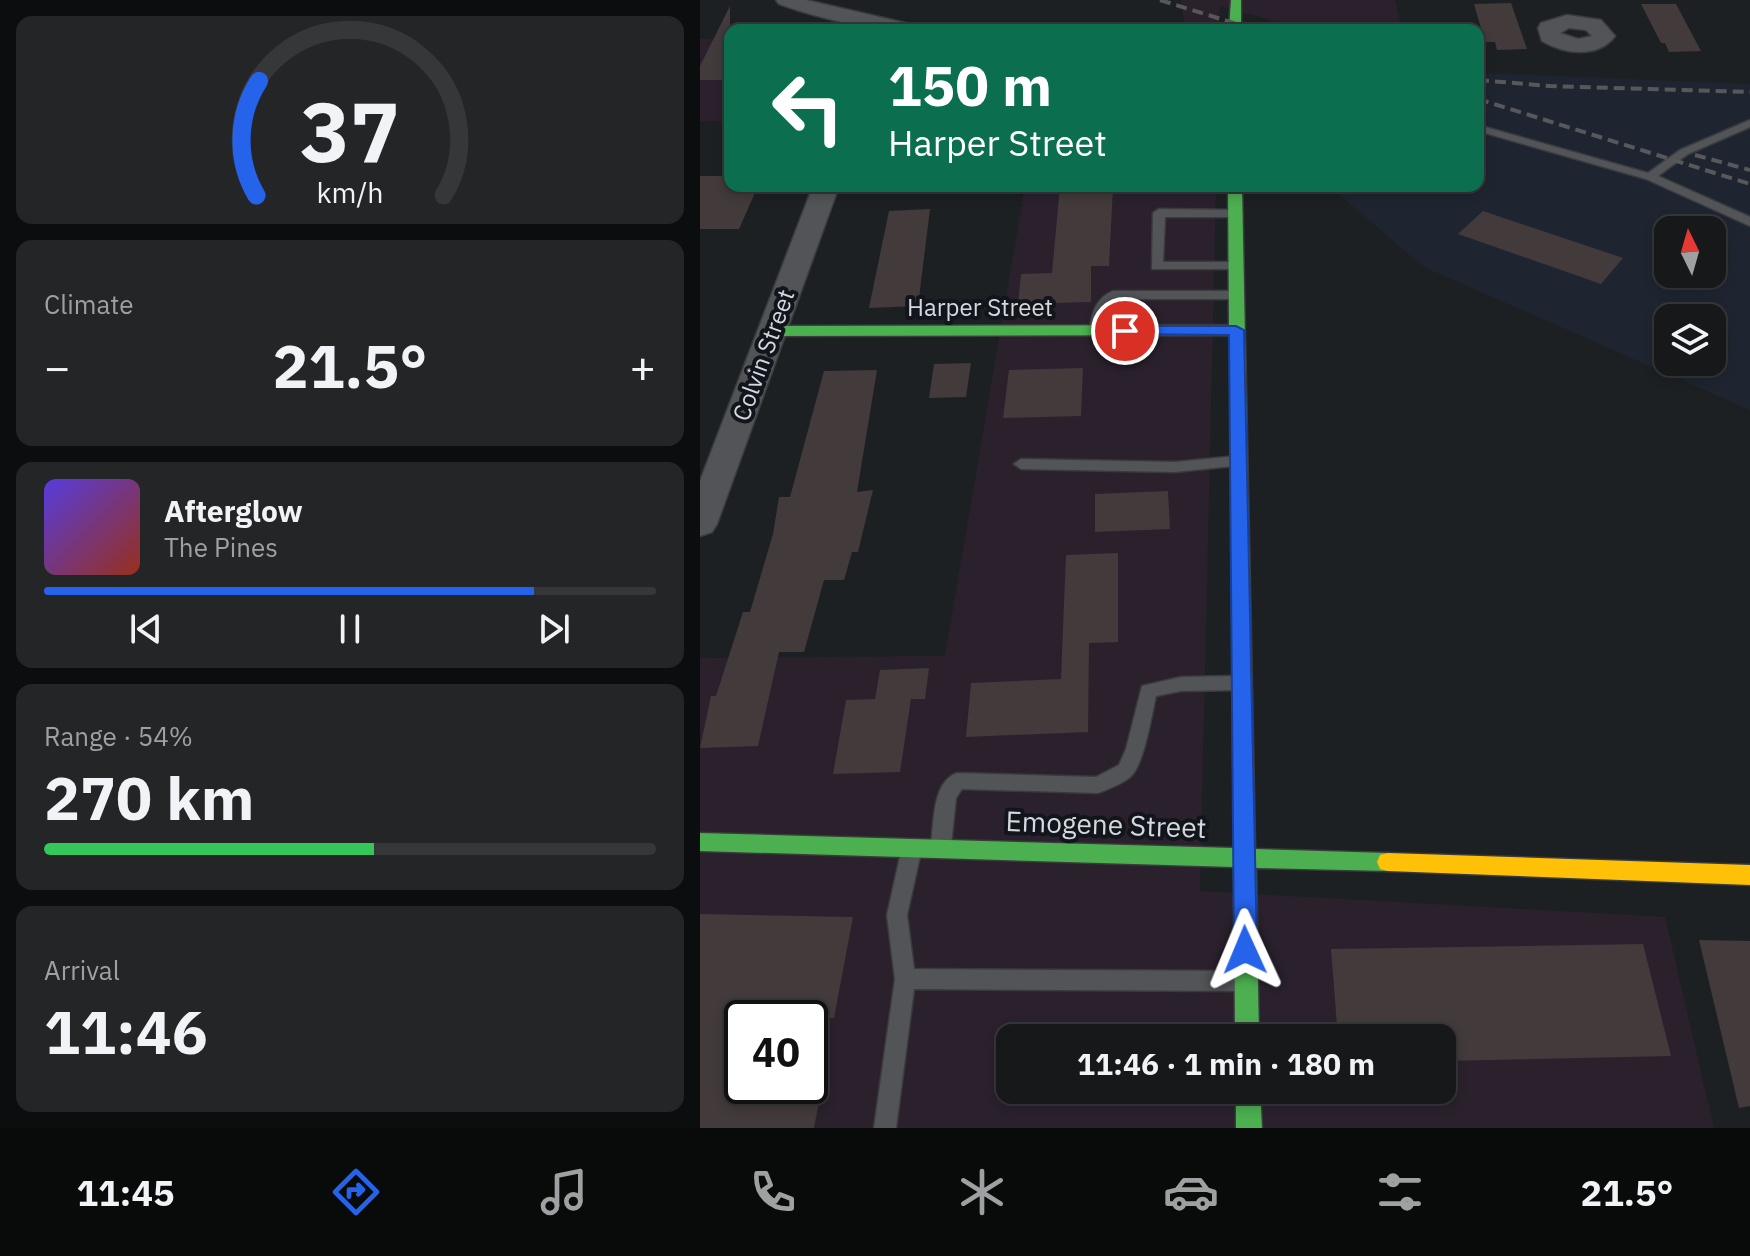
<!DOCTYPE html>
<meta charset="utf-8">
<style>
body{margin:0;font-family:"IBM Plex Sans",sans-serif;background:#232527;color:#f1f3f6;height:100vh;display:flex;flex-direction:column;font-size:30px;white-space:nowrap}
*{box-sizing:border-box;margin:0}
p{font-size:26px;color:#9ea0a2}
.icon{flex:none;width:44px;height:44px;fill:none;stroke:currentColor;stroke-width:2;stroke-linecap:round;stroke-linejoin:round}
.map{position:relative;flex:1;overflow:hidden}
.drawer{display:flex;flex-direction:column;gap:16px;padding:16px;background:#0c0d0e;width:700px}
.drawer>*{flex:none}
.hud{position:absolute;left:24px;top:24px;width:760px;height:168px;border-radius:16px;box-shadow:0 4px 12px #0003,0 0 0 2px #353739;background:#0b6e4f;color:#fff;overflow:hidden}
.needle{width:52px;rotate:355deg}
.buttons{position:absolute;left:954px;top:216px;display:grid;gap:16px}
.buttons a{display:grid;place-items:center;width:72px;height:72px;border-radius:16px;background:#16181a;box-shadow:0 4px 12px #0003,0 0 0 2px #353739;font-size:40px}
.speed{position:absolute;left:24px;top:1000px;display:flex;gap:16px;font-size:40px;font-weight:700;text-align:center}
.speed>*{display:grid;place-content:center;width:104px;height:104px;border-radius:50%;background:#16181a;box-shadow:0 4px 12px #0003,0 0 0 2px #353739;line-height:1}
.speed .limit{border:4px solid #111;border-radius:12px;background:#fff;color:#111}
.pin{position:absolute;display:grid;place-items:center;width:68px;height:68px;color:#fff;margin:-34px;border:4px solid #fff;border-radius:50%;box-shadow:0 2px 8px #0007}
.me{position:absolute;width:88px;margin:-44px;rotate:359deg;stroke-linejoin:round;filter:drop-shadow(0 0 6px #0008)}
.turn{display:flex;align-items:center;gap:28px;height:168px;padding:0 32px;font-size:36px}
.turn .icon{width:104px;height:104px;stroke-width:2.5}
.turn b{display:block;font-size:56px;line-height:68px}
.big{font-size:60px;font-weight:700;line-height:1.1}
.drawer .card{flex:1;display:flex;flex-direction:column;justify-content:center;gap:12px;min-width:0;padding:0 28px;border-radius:16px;background:#232527}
.drawer .dial{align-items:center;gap:0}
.dial svg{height:208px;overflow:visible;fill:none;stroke:#353739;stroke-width:7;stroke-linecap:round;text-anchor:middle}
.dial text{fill:#f1f3f6;stroke:none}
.song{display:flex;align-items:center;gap:24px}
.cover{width:96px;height:96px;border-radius:12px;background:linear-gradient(135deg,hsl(250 70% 55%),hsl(10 70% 35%))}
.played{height:8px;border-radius:4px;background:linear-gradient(90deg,#2563eb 80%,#353739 80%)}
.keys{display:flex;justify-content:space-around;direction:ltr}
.heat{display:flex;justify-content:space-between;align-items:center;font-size:44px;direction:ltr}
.charge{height:12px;border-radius:6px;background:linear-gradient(90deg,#34c759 54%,#353739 0)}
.trip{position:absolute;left:296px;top:1024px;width:460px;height:80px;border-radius:16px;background:#16181a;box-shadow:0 4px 12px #0003,0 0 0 2px #353739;font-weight:700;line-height:80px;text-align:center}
.tab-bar{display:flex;height:128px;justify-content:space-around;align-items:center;background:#090a0a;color:#9ea0a2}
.tab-bar .icon{width:56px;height:56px}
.tab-bar .on{color:#2563eb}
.tab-bar b{font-size:36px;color:#f1f3f6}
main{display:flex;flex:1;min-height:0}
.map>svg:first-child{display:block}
</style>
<main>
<section class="drawer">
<div class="card dial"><svg viewBox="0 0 100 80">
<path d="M14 69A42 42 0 1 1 86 69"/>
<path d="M14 69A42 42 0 0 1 15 25" stroke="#2563eb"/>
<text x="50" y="56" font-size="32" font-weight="700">37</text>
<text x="50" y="72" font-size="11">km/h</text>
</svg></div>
<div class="card"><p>Climate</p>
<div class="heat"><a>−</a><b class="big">21.5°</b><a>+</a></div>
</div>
<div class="card">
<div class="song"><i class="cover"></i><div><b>Afterglow</b><p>The Pines</p></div></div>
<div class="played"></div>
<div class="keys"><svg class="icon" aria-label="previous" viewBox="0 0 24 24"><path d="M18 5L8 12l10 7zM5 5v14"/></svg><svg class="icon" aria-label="pause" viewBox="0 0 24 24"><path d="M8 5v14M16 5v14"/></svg><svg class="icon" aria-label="next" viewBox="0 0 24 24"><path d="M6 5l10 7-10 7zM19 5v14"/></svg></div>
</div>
<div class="card"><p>Range · 54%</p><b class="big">270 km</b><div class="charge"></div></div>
<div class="card"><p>Arrival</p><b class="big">11:46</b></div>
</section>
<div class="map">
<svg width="1050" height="1128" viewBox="0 0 1050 1128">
<rect width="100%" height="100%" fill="#1d2023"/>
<g fill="#2a212d" fill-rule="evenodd">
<path d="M481,0H695L702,30H606L520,6L519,30H485Z"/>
<rect x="0" y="39" width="30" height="82"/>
<path d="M325,186H516L500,891L965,917L1014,1128H0V658L245,656ZM42,1018H110V1086H42ZM310,1038H742V1090H310Z"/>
</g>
<path fill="#1f2530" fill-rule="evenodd" d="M778,73L1050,84V410L724,267L629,186H778ZM968,230H1012V274H968ZM968,318H1012V362H968Z"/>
<g fill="#423a3b">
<path d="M811,3L827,49L797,50L795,42H785L774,4Z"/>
<path d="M941,4H976L1001,51L969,52L965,43H961Z"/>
<path d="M30,6V80H0V66Z"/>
<path d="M0,176H30V186H58L39,229H0Z"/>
<path d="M360,186H413L409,266H391V302L318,304L321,274L352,273Z"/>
<path d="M230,209L218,306L169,308L189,211Z"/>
<path d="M783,211L923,258L901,284L758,234Z"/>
<path d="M271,363L266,397L229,398L234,364Z"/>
<path d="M383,368L381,416L303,418L309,370Z"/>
<path d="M177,370L157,492L173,490L158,552H152L144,580H124L104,652H79L58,746L0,748L11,696H16L43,612H50L73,534L79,497H90L124,371Z"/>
<path d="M468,491L470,529L395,532V494Z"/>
<path d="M418,553V642L389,643L388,732L266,737L271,683L361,679L366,555Z"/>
<path d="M229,668L225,699H211L200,772L133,774L146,700L175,699L180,670Z"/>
<path d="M0,914L153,917L134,1018H42V1086H122L114,1128H0Z"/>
<path d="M999,940L1050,941V1106L1039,1108Z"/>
<path d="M943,944L971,1056L742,1061V1038H638L631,949Z"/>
</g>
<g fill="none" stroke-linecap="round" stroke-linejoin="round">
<defs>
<g id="lane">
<path d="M1050,120V127L988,154L958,176L1050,217V226L946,179L778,131V125L948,173L980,150Z"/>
<path d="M459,209L539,210L541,213L535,217H465L463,262H536L542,266L540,269H452L453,213Z"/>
<path d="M413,291H536L543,295L536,299H416L405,310L401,334H391L389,331C392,313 395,299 413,291Z"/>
<path d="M538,456L543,457L545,461L543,465L475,472L321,469L314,464L321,459L475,462Z"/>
<path d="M537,676L543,678L546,683L543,688L537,690L481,691L456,696C452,714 444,763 432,775C425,783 408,789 398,793L262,789L256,798L251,845L248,851L241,853L234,851L231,845C234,823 232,782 257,773L396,777L419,765L426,749L442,686L481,677Z"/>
<path d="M211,844L218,846L221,852L207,915L214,969L539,971L546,974L549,981L546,988L539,991L214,989L196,1128H174L195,979L187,915L201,852L204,846Z"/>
</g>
<g id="street">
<path d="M76,0H106L214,25L217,30C168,30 124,20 79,4Z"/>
<path d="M867,15L901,20L915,36C898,59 864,54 842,41L838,28L841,23ZM869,28L886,30L892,36L878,39L860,33Z"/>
<path d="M113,186H139L17,524L12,532L0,536V481Z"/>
</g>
<g id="fast">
<path d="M531,0H541V30H529Z"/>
<path d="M528,186H542L555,849L688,853L696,855L699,862L696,869L688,871L556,868L559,1038H535L534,867L0,851V833L534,848L530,335L71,336L63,331L71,326L529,325Z"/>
<path d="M536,1090H560L562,1128H536Z"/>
</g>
<path id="slow" d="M688,853L1050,865V885L688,871L680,869L677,862L680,855Z"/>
</defs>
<use href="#lane" stroke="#393b3e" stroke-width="3"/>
<use href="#street" stroke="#393b3e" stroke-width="3"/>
<use href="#fast" stroke="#393b3e" stroke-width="3"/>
<use href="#slow" stroke="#393b3e" stroke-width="3"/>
<use href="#lane" fill="#525457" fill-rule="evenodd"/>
<use href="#street" fill="#525457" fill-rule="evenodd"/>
<use href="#fast" fill="#4caf50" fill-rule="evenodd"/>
<use href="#slow" fill="#ffc107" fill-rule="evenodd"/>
<g stroke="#57585a" stroke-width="4" stroke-dasharray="11 6" stroke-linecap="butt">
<path d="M460,0L556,30"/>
<path d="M778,80L850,86L1050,92"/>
<path d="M778,99L1050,184"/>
<path d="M995,155L1050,170"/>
</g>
</g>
<path fill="#2563eb" stroke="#184099" stroke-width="2" d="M425,326H536L544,330L557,950L554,958L545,961L537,958L534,950L529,335L419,334L417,331Z"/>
<g text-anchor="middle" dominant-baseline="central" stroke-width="8" stroke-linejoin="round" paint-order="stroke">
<g font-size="24" fill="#d5d8dd" stroke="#12161c">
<text x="280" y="307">Harper Street</text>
<text transform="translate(63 355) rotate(-70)">Colvin Street</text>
</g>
<g font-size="28" fill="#d5d8dd" stroke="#12161c">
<text transform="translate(406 824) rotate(2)">Emogene Street</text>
</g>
</g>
</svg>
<div class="buttons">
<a><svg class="needle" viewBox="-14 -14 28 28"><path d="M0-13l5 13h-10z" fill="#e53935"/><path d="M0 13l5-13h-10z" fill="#9ea0a2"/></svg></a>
<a><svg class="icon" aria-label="layers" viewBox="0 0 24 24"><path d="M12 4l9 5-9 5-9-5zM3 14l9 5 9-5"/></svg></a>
</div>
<div class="speed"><div class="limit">40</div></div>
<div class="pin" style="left:425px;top:331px;background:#d93025"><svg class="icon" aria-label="arrive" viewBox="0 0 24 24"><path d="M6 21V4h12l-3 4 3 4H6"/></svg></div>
<svg class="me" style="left:545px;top:950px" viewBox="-20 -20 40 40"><path d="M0-17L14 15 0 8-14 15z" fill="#2563eb" stroke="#fff" stroke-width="4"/></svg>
<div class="trip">11:46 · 1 min · 180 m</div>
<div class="hud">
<div class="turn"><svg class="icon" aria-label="left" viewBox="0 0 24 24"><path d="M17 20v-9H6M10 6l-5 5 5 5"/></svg><div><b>150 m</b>Harper Street</div></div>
</div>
</div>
</main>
<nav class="tab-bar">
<b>11:45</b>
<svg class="icon on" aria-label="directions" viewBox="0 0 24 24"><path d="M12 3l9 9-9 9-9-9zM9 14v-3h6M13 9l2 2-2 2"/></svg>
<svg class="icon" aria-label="music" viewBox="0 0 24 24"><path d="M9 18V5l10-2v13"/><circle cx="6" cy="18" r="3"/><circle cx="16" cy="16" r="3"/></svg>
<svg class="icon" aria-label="phone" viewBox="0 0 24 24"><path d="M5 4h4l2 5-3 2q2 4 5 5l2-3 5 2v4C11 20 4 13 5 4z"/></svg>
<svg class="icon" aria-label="climate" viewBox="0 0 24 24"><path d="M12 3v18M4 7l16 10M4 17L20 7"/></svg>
<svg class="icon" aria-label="car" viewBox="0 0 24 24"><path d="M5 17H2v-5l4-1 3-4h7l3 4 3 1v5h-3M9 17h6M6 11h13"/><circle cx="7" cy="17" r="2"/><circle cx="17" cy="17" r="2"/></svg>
<svg class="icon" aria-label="filters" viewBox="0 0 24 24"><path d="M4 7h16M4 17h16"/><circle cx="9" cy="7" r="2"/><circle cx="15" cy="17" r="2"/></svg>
<b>21.5°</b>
</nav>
